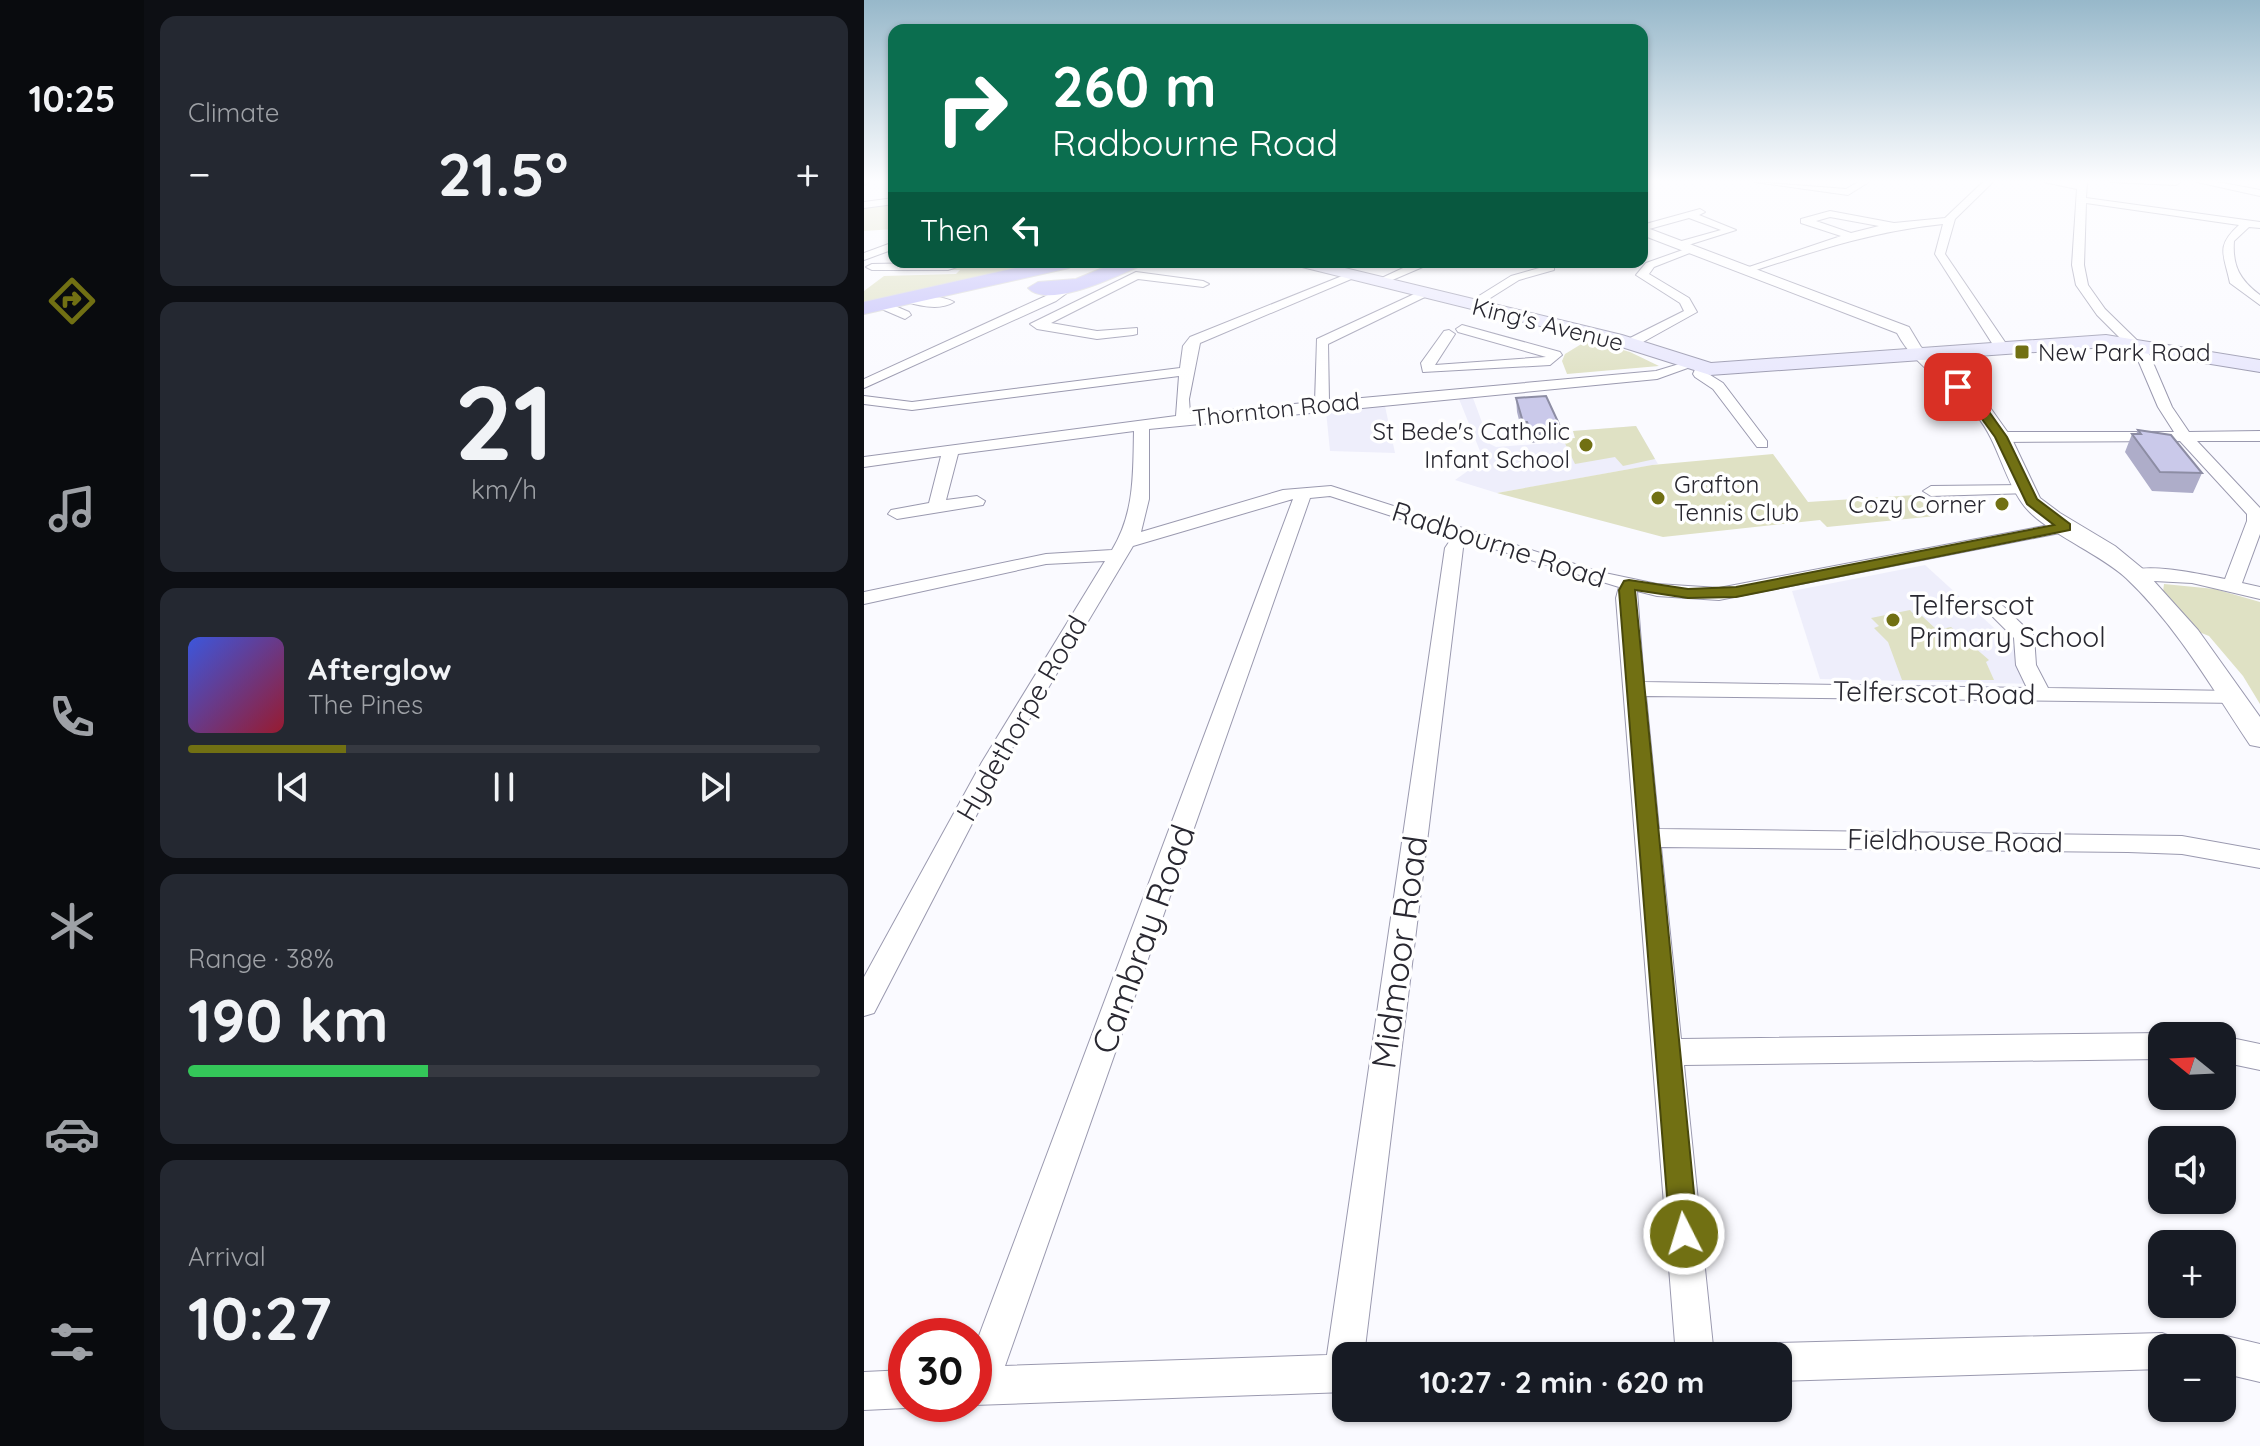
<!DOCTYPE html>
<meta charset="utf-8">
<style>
body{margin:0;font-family:Quicksand,sans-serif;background:#242831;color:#f1f3f6;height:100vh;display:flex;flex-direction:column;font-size:30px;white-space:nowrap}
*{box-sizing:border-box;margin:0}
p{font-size:26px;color:#9ea1a6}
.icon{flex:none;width:44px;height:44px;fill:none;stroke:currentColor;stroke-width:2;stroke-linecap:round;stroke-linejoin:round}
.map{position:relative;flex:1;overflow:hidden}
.side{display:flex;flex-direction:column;gap:16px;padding:16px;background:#0d0f14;width:720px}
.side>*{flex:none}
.hud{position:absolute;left:24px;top:24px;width:760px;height:244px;border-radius:16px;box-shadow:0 2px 6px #0004;background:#0b6e4f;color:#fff;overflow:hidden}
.needle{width:52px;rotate:288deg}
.tools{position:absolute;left:1284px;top:1022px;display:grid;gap:16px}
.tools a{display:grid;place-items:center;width:88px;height:88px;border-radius:16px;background:#171b24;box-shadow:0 2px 6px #0004;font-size:40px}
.speed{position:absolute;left:24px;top:1318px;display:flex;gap:16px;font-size:40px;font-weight:700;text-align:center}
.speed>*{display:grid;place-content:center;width:104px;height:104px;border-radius:50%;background:#171b24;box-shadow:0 2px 6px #0004;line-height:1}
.speed .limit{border:12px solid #d22;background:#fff;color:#111}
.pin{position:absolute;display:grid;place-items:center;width:68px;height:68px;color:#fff;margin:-34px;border-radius:16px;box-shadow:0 4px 12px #0006}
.me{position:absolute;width:88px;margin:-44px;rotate:355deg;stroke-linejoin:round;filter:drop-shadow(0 0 6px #0008)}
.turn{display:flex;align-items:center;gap:28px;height:168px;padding:0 32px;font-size:36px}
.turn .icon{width:104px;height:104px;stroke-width:2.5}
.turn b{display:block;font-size:56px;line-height:68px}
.then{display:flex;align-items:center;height:76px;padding:0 32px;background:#0003;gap:16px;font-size:30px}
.big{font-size:60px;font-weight:700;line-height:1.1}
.side .widget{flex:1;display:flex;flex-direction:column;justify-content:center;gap:12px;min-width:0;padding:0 28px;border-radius:16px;background:#242831}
.side .dial{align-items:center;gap:0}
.dial b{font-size:104px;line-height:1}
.song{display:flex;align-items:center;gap:24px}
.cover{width:96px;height:96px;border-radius:12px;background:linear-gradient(135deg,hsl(230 70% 55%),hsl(350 70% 35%))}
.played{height:8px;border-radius:4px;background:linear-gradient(90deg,#717013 25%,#363941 25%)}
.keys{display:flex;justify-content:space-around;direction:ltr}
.heat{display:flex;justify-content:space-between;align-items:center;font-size:44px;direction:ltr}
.charge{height:12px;border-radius:6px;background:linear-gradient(90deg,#34c759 38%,#363941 0)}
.trip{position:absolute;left:468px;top:1342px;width:460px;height:80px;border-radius:16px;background:#171b24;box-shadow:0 2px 6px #0004;font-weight:700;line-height:80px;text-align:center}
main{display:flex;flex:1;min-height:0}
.tabs{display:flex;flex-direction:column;width:144px;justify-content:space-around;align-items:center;background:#090b0e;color:#9ea1a6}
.tabs .icon{width:56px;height:56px}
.tabs .current{color:#717013}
.tabs b{font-size:36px;color:#f1f3f6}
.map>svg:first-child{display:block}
</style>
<main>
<nav class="tabs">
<b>10:25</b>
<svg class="icon current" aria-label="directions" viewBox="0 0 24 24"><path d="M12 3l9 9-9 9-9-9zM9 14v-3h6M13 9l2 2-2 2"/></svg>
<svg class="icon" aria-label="music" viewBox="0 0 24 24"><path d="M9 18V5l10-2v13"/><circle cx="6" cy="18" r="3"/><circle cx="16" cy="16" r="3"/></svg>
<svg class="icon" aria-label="phone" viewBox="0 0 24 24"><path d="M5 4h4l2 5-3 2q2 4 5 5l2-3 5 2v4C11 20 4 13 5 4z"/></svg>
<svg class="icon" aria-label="climate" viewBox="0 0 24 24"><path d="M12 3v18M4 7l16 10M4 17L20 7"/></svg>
<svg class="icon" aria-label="car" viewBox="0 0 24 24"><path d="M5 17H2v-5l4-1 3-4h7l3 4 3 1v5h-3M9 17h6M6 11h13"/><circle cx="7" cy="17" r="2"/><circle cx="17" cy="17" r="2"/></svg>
<svg class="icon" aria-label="filters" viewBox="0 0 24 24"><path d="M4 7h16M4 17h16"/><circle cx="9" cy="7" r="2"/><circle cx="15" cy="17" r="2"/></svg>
</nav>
<section class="side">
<div class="widget"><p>Climate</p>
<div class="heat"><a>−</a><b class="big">21.5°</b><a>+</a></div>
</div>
<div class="widget dial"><b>21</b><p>km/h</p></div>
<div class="widget">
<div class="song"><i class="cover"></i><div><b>Afterglow</b><p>The Pines</p></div></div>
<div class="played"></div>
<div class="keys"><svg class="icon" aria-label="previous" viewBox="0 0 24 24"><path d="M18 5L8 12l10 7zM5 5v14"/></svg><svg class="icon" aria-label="pause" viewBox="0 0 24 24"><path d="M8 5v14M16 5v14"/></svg><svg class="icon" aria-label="next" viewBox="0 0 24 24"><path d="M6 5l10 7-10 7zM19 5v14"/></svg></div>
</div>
<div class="widget"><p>Range · 38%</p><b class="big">190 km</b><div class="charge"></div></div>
<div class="widget"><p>Arrival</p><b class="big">10:27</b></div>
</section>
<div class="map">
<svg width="1396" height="1446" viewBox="0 0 1396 1446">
<rect width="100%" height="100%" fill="#fafaff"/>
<g fill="#eeeefb">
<path d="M609,398L626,444L632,447L686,443L711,438L709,431L772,426L794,464L633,493L591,480L608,468L622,466L595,399Z"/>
<path d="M521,406L531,453L466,451L462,411Z"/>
<path d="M1061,565L1152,648L1170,684L956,679L928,591Z"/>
</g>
<g fill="#dfe1c4">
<path d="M30,203V229L0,231V207Z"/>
<path d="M102,262H179L0,302V291L20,276L92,274L96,270H84L86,267Z"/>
<path d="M724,340L766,352L795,366L703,374L698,361L701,354Z"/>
<path d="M772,426L791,459L759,466L751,457L711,464L699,439L711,438L709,431Z"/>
<path d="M909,454L944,502L1051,495L1072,516L963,527L956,520L799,537L633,493L788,465Z"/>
<path d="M1300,584L1351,589L1396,602V704L1379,676L1345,636L1335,632L1299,592Z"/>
<path d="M1046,610L1052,617L1058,616L1073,630L1087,627L1125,660L1122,662L1130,680H1038L1024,642L1010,628L1015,626L1007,618Z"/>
</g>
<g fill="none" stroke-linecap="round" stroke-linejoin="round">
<defs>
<g id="minor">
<path d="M0,182H5L1,185Z"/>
<path d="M891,182L982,189L994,182H1005L984,195Z"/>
<path d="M1119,182H1129L1091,219L1081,254L1145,348L1143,351H1133L1071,254L1079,224C1011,231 954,250 889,271L879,269L977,236L937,223V219L966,211L1030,223L1081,218ZM966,217L1015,226L987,233L952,221Z"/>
<path d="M1180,182H1223L1222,198L1396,222V228L1385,227L1370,241C1368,267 1377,281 1396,295V305L1366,283C1360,254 1351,247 1375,225L1222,203L1220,265L1224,285L1241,309L1284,351L1308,407L1325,432L1396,431V441H1333L1396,508V534L1378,583L1396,587V599L1328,583L1271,580L1262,574C1276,560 1341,575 1361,579L1383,521V514L1316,441L1137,442L1129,437L1137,432H1310L1294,407L1271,353L1233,315L1212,285L1208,265L1213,189Z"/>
<path d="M1246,182H1316L1312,185Z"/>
<path d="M1333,182H1353L1396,190V196Z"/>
<path d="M30,198V204L0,208V202Z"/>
<path d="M836,209L841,212L835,215L872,230L818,247L814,246V242L857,230L825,218L778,231V225Z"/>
<path d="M30,242V249L0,260V253Z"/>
<path d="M827,247L836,249L790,267L785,274L825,298L833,312L770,347H760V341L820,311L816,303L772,275L782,263Z"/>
<path d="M108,262L84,270H8L2,267L8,264Z"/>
<path d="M552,262H581L561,266L519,284L509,282Z"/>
<path d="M686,265L690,266V270L655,280L612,307L602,304L647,276Z"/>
<path d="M272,272L339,281L345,284L339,287L274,279L187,323L233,331L273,328V334L269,335L233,339L173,329L166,324Z"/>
<path d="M488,272L492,273V277L336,343L325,399L326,414L451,402L453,339L561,289L567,293L565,295L464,344L465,401L792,371L825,361L832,365L793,379L285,429V499L277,532L419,490L467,486L736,572L793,584L855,588L1201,522L1207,523L1210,527L1207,531L1201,532L855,600L793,596L773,591L780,682L1163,688L1152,665L1150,638L1121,609L1131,603L1138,605L1170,636L1172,665L1184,688L1369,691L1377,693L1380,698L1377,703L782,696L795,829L1318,836L1396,850V868L1318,854L1264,852L797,847L817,1039L1298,1033L1307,1036H1298V1059L820,1065L850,1356H812L752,598L755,587L604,541L599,548L500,1356H482V1392L110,1405V1349L429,499L269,546L140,762L10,1013L0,1016V977L118,762L241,561L182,564L0,604V592L182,554L248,550C271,512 269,473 270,431L94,454L82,500L113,496L121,501L119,505L33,519L24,514L27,510L65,503L77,456L0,467V457L312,416L315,376L48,410L0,404V396L48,402L316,368L319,346L326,337ZM466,496L589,536L581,548L463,1355L141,1366L446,498Z"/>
<path d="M201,285L211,287L192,301L0,388V379L184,295Z"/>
<path d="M44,294C58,298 79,295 90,302C76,311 55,306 40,301L38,298Z"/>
<path d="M17,300L45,312L47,315L41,319L13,307V301Z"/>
<path d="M598,325L696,352L698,355L686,365L559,372L557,363L580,331L585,330L591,334L571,365L682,357L594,332L592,329Z"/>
<path d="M833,365H843V373L859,383L903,441V447H893L849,389L831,377L829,374Z"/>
<path d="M1160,485L1166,487L1168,490L1166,493L1067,496L1059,491L1067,486Z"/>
<path d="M1358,1036L1396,1044V1070L1358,1062Z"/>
<path d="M1298,1333L1311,1338L1315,1348H1298V1369L914,1381V1356H898L901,1349L914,1343Z"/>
<path d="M1358,1335L1396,1344V1382L1358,1373V1348H1342L1345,1341Z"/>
<path d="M42,1370V1404H51L42,1408L0,1410V1372Z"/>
</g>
<path id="tertiary" d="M778,226L1045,327L1057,347L1125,406L1147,437L1176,498L1196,513L1251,546L1279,569L1334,630L1396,717V747L1386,745C1348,688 1312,625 1262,578C1234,552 1177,531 1158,503C1139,476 1134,442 1113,416C1088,385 1052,369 1033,333L778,235Z"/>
<path id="secondary" d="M428,262H456L758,335L847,363L1242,335L1396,360V372L1242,347L846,375L745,343L430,265Z"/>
<g id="trunk">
<path d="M179,262H215L205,268L0,314V302Z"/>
<path d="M253,262H279L276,266C253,276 184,310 164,288L174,282L212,279Z"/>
</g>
</defs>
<use href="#minor" stroke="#9a99af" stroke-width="2"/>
<use href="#tertiary" stroke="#9a99af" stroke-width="2"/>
<use href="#secondary" stroke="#9a99af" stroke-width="2"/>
<use href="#trunk" stroke="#d8d8da" stroke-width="2"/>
<use href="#minor" fill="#fff" fill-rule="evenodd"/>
<use href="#tertiary" fill="#fff" fill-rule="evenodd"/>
<use href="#secondary" fill="#e9e8fd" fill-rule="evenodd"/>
<use href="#trunk" fill="#c4c0fa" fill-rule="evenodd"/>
</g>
<g fill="#aeadc9">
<path d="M652,398L695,438L666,443L663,436H659L653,412Z"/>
<path d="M1274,430L1338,473L1329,493L1288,491L1261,452L1268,434H1272Z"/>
</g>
<g fill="#8d8da4">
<rect x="659" y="422" width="4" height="14"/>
<path d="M695,424V438L666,443V429Z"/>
</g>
<g fill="#cac9ea" stroke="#8d8da4" stroke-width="2">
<path d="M682,396L695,424L666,429L663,422H659L652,398Z"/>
<path d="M1274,430L1307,435L1338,473L1296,472L1268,434H1277Z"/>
</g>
<linearGradient id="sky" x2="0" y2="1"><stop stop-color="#97b8ca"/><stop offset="0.47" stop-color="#fdfdff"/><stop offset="1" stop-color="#fdfdff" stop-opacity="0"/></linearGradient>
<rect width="1396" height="385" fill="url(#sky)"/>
<path fill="#717013" stroke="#49490c" stroke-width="2" d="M1090,385H1098L1118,402L1143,437L1173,499L1206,524V530L872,597L824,598L771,590L834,1234L830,1244L820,1249L810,1244L806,1234L755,590L760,581L765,580L824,589L872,587L1190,525L1163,504L1131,437L1110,408L1090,390Z"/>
<g fill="#717013" stroke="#fff" stroke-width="3">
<rect x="1150" y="344" width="16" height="16" rx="4"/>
<circle cx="722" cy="445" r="8"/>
<circle cx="794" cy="498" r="8"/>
<circle cx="1138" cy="504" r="8"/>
<circle cx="1029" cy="620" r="8"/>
</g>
<g text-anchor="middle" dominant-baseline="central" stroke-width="7" stroke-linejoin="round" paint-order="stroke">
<g font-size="24" fill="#292831" stroke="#fff">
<text transform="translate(684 324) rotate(14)">King's Avenue</text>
<text transform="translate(412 409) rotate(-6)">Thornton Road</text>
</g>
<g font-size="24" fill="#292831" stroke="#fff" text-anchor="start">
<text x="1174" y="352">New Park Road</text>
<text x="706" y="431" text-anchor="end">St Bede's Catholic<tspan x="706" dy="28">Infant School</tspan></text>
<text x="810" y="484">Grafton<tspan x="810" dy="28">Tennis Club</tspan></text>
<text x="1122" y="504" text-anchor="end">Cozy Corner</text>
</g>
<g font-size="28" fill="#292831" stroke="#fff">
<text transform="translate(635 544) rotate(18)">Radbourne Road</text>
<text transform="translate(1070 692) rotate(1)">Telferscot Road</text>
<text transform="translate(157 718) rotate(-60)">Hydethorpe Road</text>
<text transform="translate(1091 840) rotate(1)">Fieldhouse Road</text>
</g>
<g font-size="28" fill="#292831" stroke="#fff" text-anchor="start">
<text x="1045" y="604">Telferscot<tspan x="1045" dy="32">Primary School</tspan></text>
</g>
<g font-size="34" fill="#292831" stroke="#fff">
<text transform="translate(279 939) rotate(-70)">Cambray Road</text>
<text transform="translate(535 952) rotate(-82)">Midmoor Road</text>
</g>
</g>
</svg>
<div class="tools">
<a><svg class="needle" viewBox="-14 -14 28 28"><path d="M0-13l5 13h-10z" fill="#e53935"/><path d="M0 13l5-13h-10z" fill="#9ea1a6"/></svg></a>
<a><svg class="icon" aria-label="sound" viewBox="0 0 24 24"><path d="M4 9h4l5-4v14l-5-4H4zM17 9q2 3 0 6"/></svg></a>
<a>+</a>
<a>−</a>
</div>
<div class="speed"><div class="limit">30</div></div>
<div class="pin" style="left:1094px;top:387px;background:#d93025"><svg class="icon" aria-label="arrive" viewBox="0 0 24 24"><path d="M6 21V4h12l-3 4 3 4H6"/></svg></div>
<svg class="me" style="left:820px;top:1234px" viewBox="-20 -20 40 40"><circle r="17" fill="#717013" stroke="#fff" stroke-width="3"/><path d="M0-11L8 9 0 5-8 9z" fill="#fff"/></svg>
<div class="trip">10:27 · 2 min · 620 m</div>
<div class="hud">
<div class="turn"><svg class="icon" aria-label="right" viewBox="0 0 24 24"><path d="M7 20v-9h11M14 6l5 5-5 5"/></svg><div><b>260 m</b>Radbourne Road</div></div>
<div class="then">Then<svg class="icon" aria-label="left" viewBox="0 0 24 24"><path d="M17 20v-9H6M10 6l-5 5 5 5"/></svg></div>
</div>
</div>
</main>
